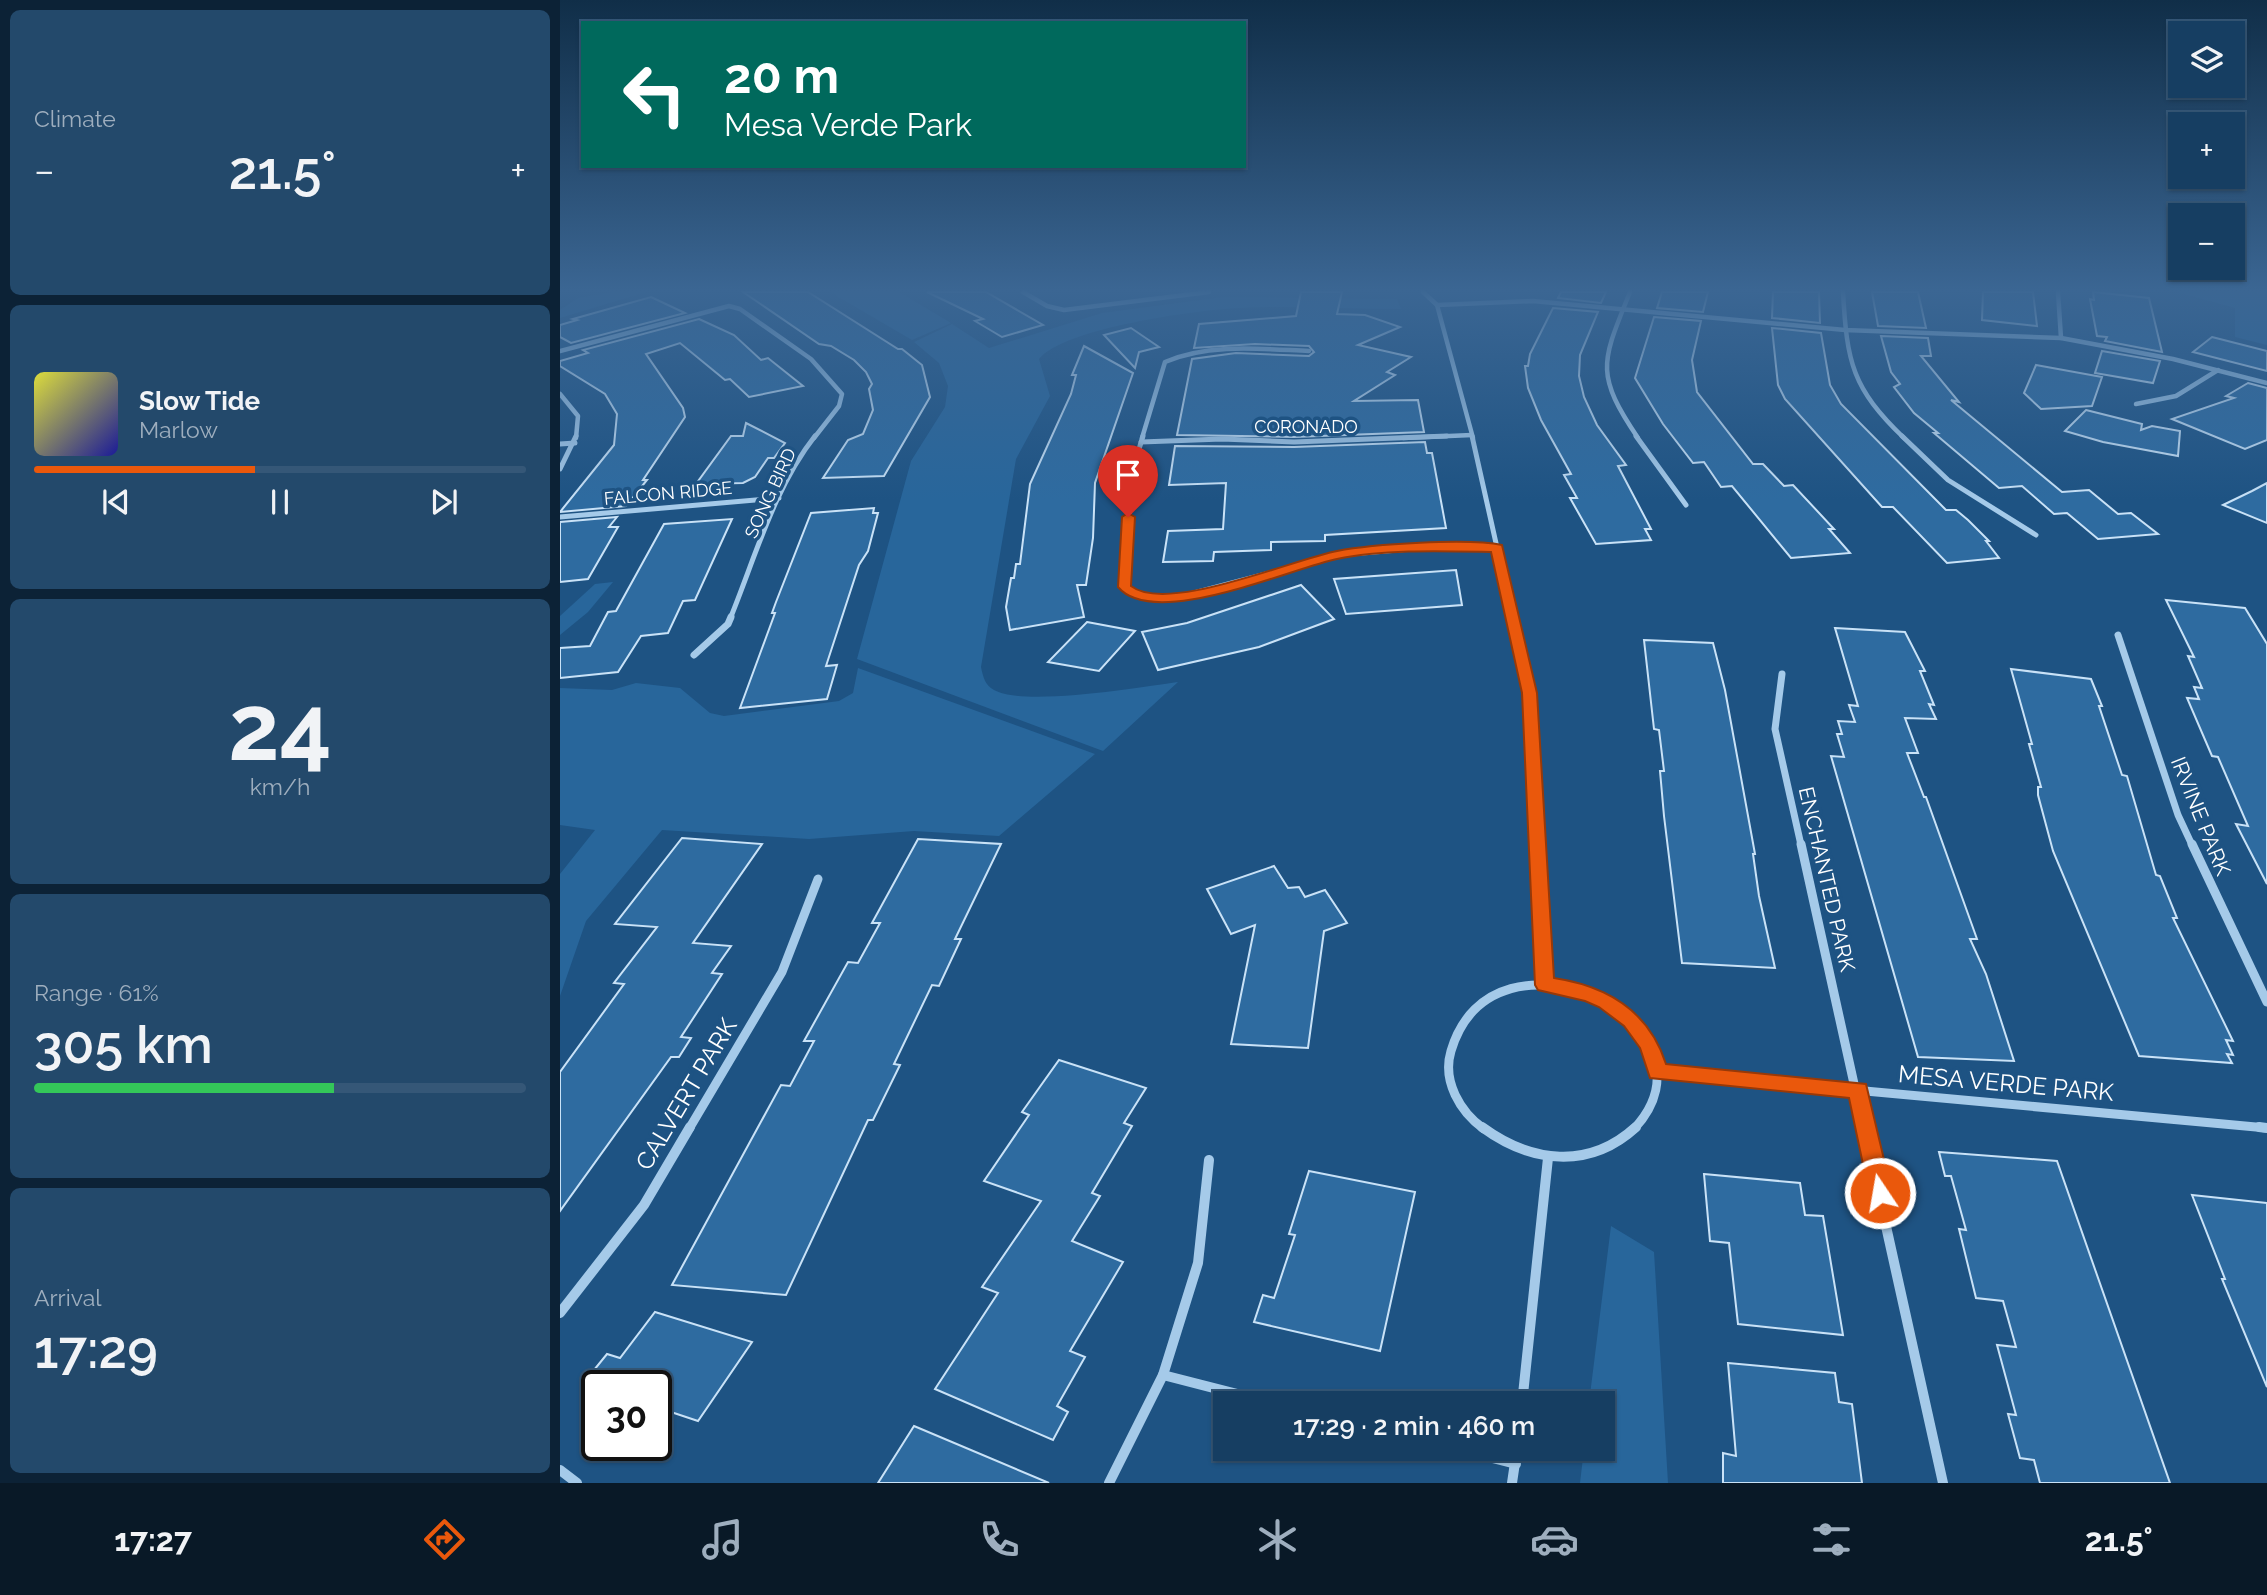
<!DOCTYPE html>
<meta charset="utf-8">
<style>
body{margin:0;font-family:Raleway,sans-serif;background:#23496b;color:#f1f3f6;height:100vh;display:flex;flex-direction:column;font-size:26px;white-space:nowrap}
*{box-sizing:border-box;margin:0}
p{font-size:23px;color:#9eaebe}
.icon{flex:none;width:38px;height:38px;fill:none;stroke:currentColor;stroke-width:2;stroke-linecap:round;stroke-linejoin:round}
.map{position:relative;flex:1;overflow:hidden}
.panel{display:flex;flex-direction:column;gap:10px;padding:10px;background:#0c2236;width:560px}
.panel>*{flex:none}
.guide{position:absolute;left:21px;top:21px;width:665px;height:147px;border-radius:0px;box-shadow:0 2px 5px #0004,0 0 0 2px #355777;background:#00695c;color:#fff;overflow:hidden}
.fabs{position:absolute;left:1608px;top:21px;display:grid;gap:14px}
.fabs a{display:grid;place-items:center;width:77px;height:77px;border-radius:0px;background:#163e62;box-shadow:0 2px 5px #0004,0 0 0 2px #355777;font-size:35px}
.speed{position:absolute;left:21px;top:1370px;display:flex;gap:14px;font-size:35px;font-weight:700;text-align:center}
.speed>*{display:grid;place-content:center;width:91px;height:91px;border-radius:50%;background:#163e62;box-shadow:0 2px 5px #0004,0 0 0 2px #355777;line-height:1}
.speed .limit{border:4px solid #111;border-radius:10px;background:#fff;color:#111}
.pin{position:absolute;display:grid;place-items:center;width:60px;height:60px;color:#fff;margin:-72px -30px;border-radius:50% 50% 50% 0;rotate:-45deg;box-shadow:0 0 7px #0007}
.pin .icon{rotate:45deg}
.me{position:absolute;width:77px;margin:-38px;rotate:348deg;stroke-linejoin:round;filter:drop-shadow(0 0 5px #0008)}
.turn{display:flex;align-items:center;gap:24px;height:147px;padding:0 28px;font-size:32px}
.turn .icon{width:91px;height:91px;stroke-width:2.5}
.turn b{display:block;font-size:49px;line-height:60px}
.big{font-size:52px;font-weight:600;line-height:1.1}
.panel .tile{flex:1;display:flex;flex-direction:column;justify-content:center;gap:10px;min-width:0;padding:0 24px;border-radius:10px;background:#23496b}
.panel .dial{align-items:center;gap:0}
.dial b{font-size:91px;line-height:1}
.song{display:flex;align-items:center;gap:21px}
.cover{width:84px;height:84px;border-radius:10px;background:linear-gradient(135deg,hsl(60 70% 55%),hsl(240 70% 35%))}
.played{height:7px;border-radius:4px;background:linear-gradient(90deg,#ea580c 45%,#355777 45%)}
.keys{display:flex;justify-content:space-around;direction:ltr}
.heat{display:flex;justify-content:space-between;align-items:center;font-size:38px;direction:ltr}
.charge{height:10px;border-radius:5px;background:linear-gradient(90deg,#34c759 61%,#355777 0)}
.trip{position:absolute;left:653px;top:1391px;width:402px;height:70px;border-radius:0px;background:#163e62;box-shadow:0 2px 5px #0004,0 0 0 2px #355777;font-weight:600;line-height:70px;text-align:center}
.dock{display:flex;height:112px;justify-content:space-around;align-items:center;background:#091927;color:#9eaebe}
.dock .icon{width:49px;height:49px}
.dock .on{color:#ea580c}
.dock b{font-size:32px;color:#f1f3f6}
main{display:flex;flex:1;min-height:0}
.map>svg:first-child{display:block}
</style>
<main>
<section class="panel">
<div class="tile"><p>Climate</p>
<div class="heat"><a>−</a><b class="big">21.5°</b><a>+</a></div>
</div>
<div class="tile">
<div class="song"><i class="cover"></i><div><b>Slow Tide</b><p>Marlow</p></div></div>
<div class="played"></div>
<div class="keys"><svg class="icon" aria-label="previous" viewBox="0 0 24 24"><path d="M18 5L8 12l10 7zM5 5v14"/></svg><svg class="icon" aria-label="pause" viewBox="0 0 24 24"><path d="M8 5v14M16 5v14"/></svg><svg class="icon" aria-label="next" viewBox="0 0 24 24"><path d="M6 5l10 7-10 7zM19 5v14"/></svg></div>
</div>
<div class="tile dial"><b>24</b><p>km/h</p></div>
<div class="tile"><p>Range · 61%</p><b class="big">305 km</b><div class="charge"></div></div>
<div class="tile"><p>Arrival</p><b class="big">17:29</b></div>
</section>
<div class="map">
<svg width="1707" height="1483" viewBox="0 0 1707 1483">
<rect width="100%" height="100%" fill="#1e5383"/>
<g fill="#28669b">
<path d="M53,292H86L0,318V310L18,298Z"/>
<path d="M270,292H339L391,323L352,340Z"/>
<path d="M1617,292H1707V345L1675,337V308Z"/>
<path d="M663,297L837,299L841,309C787,309 732,305 679,308C637,310 504,328 479,359L490,396L456,459L421,667C423,677 425,685 434,690C464,707 581,687 618,682L543,751L297,659L351,461L385,407L388,386L379,363L354,342L392,324L429,348L542,313Z"/>
<path d="M53,582L28,612L0,635V616L35,584Z"/>
<path d="M298,668L535,754L439,836L354,831L249,839L102,830L26,921L0,996V874L35,830L0,825V688L52,690L76,683L120,688L150,713L164,716L279,701L293,693Z"/>
<path d="M1051,1226L1094,1252L1108,1483H1020L1024,1449H1043V1404L1029,1403Z"/>
</g>
<g fill="#2e6ba0" stroke="#c9e2f7" stroke-width="2">
<path d="M183,292H248L338,349H342L362,365L370,397L324,476L263,478L288,440L303,434L313,410L309,389L312,384L306,372L294,360L271,346L259,344Z"/>
<path d="M367,292H426L483,325L442,337L415,321L423,319Z"/>
<path d="M741,292H782L777,314L805,315L840,327L798,345L851,357L827,372L835,375L794,401L858,400L864,432L734,437L617,435L632,359L676,353L749,356L754,352L749,346L695,344L634,348L639,324L736,316Z"/>
<path d="M1001,292H1046L1041,303L998,298Z"/>
<path d="M1102,292H1148L1143,312L1097,308Z"/>
<path d="M1213,292H1259L1260,323L1212,318Z"/>
<path d="M1312,292H1358L1366,328L1318,326Z"/>
<path d="M1423,292H1473L1477,326L1422,320Z"/>
<path d="M1533,292L1589,298L1602,352L1545,341L1547,337L1537,336L1530,299L1534,300Z"/>
<path d="M91,297L125,313L11,343L0,337V325L17,320L13,319Z"/>
<path d="M993,308L1038,312L1020,355L1019,376L1024,397L1037,425L1066,465L1058,466L1091,529H1085L1091,540L1036,544L1010,498H1017L1004,475L1011,474L981,420L968,388L965,366H968L970,354Z"/>
<path d="M1094,317L1141,321L1132,360L1137,392L1193,464H1203L1224,486L1233,485L1274,529H1269L1290,553L1231,558L1172,486L1161,487L1144,462L1133,463L1103,424L1075,378Z"/>
<path d="M139,319L174,335L201,360L208,358L243,386L189,397L170,379L165,380L159,375L120,343L86,354L123,408L125,417L83,480H87L66,506L0,512L54,445L57,414L45,394L0,366V361L28,353L23,350Z"/>
<path d="M571,328L599,347L579,352L575,368L544,335Z"/>
<path d="M1212,328L1261,333L1270,385L1281,404L1386,510H1396L1408,520L1429,541H1426L1439,558L1387,563L1333,507H1322L1225,399L1218,385Z"/>
<path d="M1321,336L1368,338L1371,356H1361L1399,402L1391,400L1502,492L1529,490L1558,514L1571,513L1598,534L1538,539L1507,513L1494,514L1462,486L1439,488L1374,433H1378L1354,413L1334,387L1340,384L1331,372Z"/>
<path d="M1652,337L1707,351V371L1633,352Z"/>
<path d="M524,346L573,373L535,483L533,538L526,585H517L524,617L450,630L446,607L451,578H454L456,564H460L470,484L511,394L516,375H512Z"/>
<path d="M1542,351L1600,361L1593,383L1535,373Z"/>
<path d="M1476,365L1542,377L1532,406L1481,409L1464,393Z"/>
<path d="M1688,383L1707,388V440L1685,449L1612,419L1674,398L1666,396Z"/>
<path d="M1526,410L1582,424L1581,430L1592,426L1620,431L1618,456L1543,442L1505,431Z"/>
<path d="M186,423L225,443L214,458H208L195,477L183,483L136,484L171,436H183Z"/>
<path d="M865,442L867,453H872L886,528L765,535V541L711,542V550L654,552L653,561L603,562L608,531L663,529L666,483L609,485L615,446L734,447Z"/>
<path d="M1707,483V523L1663,505L1692,491Z"/>
<path d="M314,508L313,513H318L308,551L299,565L266,666L277,665L267,699L180,708L215,613H212L216,602L251,513Z"/>
<path d="M57,517L49,527H58L28,579L0,582V522Z"/>
<path d="M172,519L135,600L123,601L108,633L81,636L58,672L0,678V648L30,646L48,612L56,611L104,524Z"/>
<path d="M896,570L902,605L786,614L774,579Z"/>
<path d="M741,585L774,619L699,647L598,670L582,632L627,623Z"/>
<path d="M1606,600L1685,608L1707,644V884L1676,824L1688,826L1658,757L1652,756L1627,698L1639,699L1634,687L1642,688L1628,656L1634,657Z"/>
<path d="M527,622L575,631L539,671L488,662Z"/>
<path d="M1275,628L1345,632L1365,671H1360L1374,705L1369,704L1376,719L1345,718L1358,753H1347L1364,797H1366L1417,939H1410L1426,974L1454,1061L1358,1057L1271,756L1284,757L1277,734H1282L1278,721L1295,722L1289,705L1298,706Z"/>
<path d="M1084,640L1153,643L1165,690L1195,854H1193L1199,896L1215,968L1122,963L1104,816L1100,771H1104L1099,730L1094,729Z"/>
<path d="M1451,669L1531,679L1542,706H1539L1562,775L1567,776L1596,875L1600,876L1617,918H1613L1673,1041L1666,1040L1673,1055L1667,1054L1672,1063L1579,1056L1493,851L1478,795V787H1481L1469,744H1472Z"/>
<path d="M122,838L202,844L133,943L171,946L152,973L162,974L121,1037L131,1038L119,1057H111L0,1211V1072L64,984L54,983L97,927L55,924Z"/>
<path d="M358,839L441,844L395,939H401L379,986L372,985L334,1064L340,1065L313,1120H308L226,1295L112,1285L221,1085L230,1086L254,1041H244L288,962L298,963L320,923H312Z"/>
<path d="M714,866L728,888L739,887L745,897L765,890L787,923L764,931L748,1048L671,1044L695,925L671,934L647,889Z"/>
<path d="M499,1060L586,1088L564,1123L572,1126L532,1193L540,1196L512,1241L563,1262L510,1351L525,1357L497,1406L508,1412L493,1440L375,1389L438,1293L422,1287L481,1201L424,1181L469,1115L462,1112Z"/>
<path d="M1379,1152L1497,1161L1610,1483H1480L1474,1460L1460,1458L1448,1414L1456,1415L1437,1345L1456,1347L1443,1301L1416,1298L1399,1229L1406,1230L1391,1176H1385Z"/>
<path d="M749,1171L855,1192L820,1351L694,1322L703,1295L714,1298L735,1235L729,1234Z"/>
<path d="M1144,1174L1240,1183L1245,1215L1263,1216L1283,1335L1178,1324L1169,1243L1150,1241Z"/>
<path d="M1632,1195L1707,1203V1387L1662,1279H1665Z"/>
<path d="M95,1312L192,1342L138,1421L96,1407V1386H21L47,1354L60,1358Z"/>
<path d="M1168,1363L1275,1373L1279,1402L1292,1404L1302,1483H1163V1453L1176,1456Z"/>
<path d="M354,1426L489,1483H318Z"/>
</g>
<g fill="none" stroke-linecap="round" stroke-linejoin="round">
<g stroke="#a5cae9" stroke-width="4.5">
<path d="M463,292L487,306L504,310L649,292"/>
<path d="M863,292L877,305L913,438"/>
<path d="M1070,292C1042,362 1034,373 1078,438"/>
<path d="M1283,292C1287,363 1292,388 1344,438"/>
<path d="M1498,292L1501,338"/>
<path d="M877,305L973,301L1285,330L1501,338L1613,359L1707,383"/>
<path d="M0,351L169,306L180,309L251,359L282,394L279,406L254,438"/>
<path d="M0,394L18,416L16,438"/>
<path d="M1576,404L1616,396L1658,370"/>
<path d="M582,438L605,362C649,343 702,349 749,351"/>
<path d="M843,438L912,435"/>
</g>
<g stroke="#a5cae9" stroke-width="5">
<path d="M583,436L572,472L564,587L574,595L611,599L778,555L874,547L937,548"/>
<path d="M912,436L953,619"/>
<path d="M1076,436L1126,505"/>
<path d="M1342,436L1388,480L1476,535"/>
<path d="M581,442L662,439L734,442L887,436"/>
<path d="M0,444L15,443"/>
<path d="M0,469L16,436"/>
<path d="M0,517L219,498"/>
<path d="M170,619C195,558 214,488 255,436"/>
</g>
<g stroke="#a5cae9" stroke-width="7">
<path d="M952,617L969,693L977,845"/>
<path d="M1558,635L1618,815L1632,845"/>
<path d="M134,655L168,624L171,617"/>
<path d="M1222,674L1215,729L1241,845"/>
</g>
<g stroke="#a5cae9" stroke-width="9">
<path d="M977,844L985,985"/>
<path d="M1241,844L1304,1129"/>
<path d="M1632,844L1707,1002"/>
<path d="M1098,1072L1707,1128"/>
<path d="M129,1129L222,972L258,879"/>
<path d="M924,1129C900,1112 882,1081 891,1051C933,909 1171,1025 1074,1129"/>
</g>
<g stroke="#a5cae9" stroke-width="10">
<path d="M922,1127C971,1163 1029,1170 1076,1127"/>
<path d="M1304,1127L1383,1483"/>
<path d="M1699,1127L1707,1128"/>
<path d="M0,1313L84,1205L130,1127"/>
<path d="M603,1375L716,1404"/>
<path d="M962,1404L988,1158"/>
<path d="M897,1449L956,1464"/>
<path d="M0,1470L17,1483"/>
<path d="M549,1483L603,1375L638,1263L649,1160"/>
<path d="M952,1483L957,1449"/>
</g>
</g>
<linearGradient id="sky" x2="0" y2="1"><stop stop-color="#102e48"/><stop offset="0.58" stop-color="#3b6693"/><stop offset="1" stop-color="#3b6693" stop-opacity="0"/></linearGradient>
<rect width="1707" height="500" fill="url(#sky)"/>
<path fill="#ea580c" stroke="#983908" stroke-width="2" d="M568,513L575,517L571,586C607,614 731,560 777,551C812,544 908,538 942,545L977,693L994,978C1047,986 1089,1011 1106,1064L1306,1084L1332,1193L1328,1200L1320,1203L1312,1200L1309,1193L1289,1098L1090,1078L1080,1048L1064,1026L1039,1007L1025,1001L978,990L975,985L962,693L931,552C883,551 824,549 777,559C729,569 594,630 558,587L562,517Z"/>
<g text-anchor="middle" dominant-baseline="central" stroke-width="7" stroke-linejoin="round" paint-order="stroke">
<g font-size="18" fill="#fff" stroke="#1e5383">
<text x="746" y="426">CORONADO</text>
<text transform="translate(108 493) rotate(-5)">FALCON RIDGE</text>
<text transform="translate(210 493) rotate(-65)">SONG BIRD</text>
</g>
<g font-size="21" fill="#fff" stroke="#1e5383">
<text transform="translate(1641 816) rotate(68)">IRVINE PARK</text>
<text transform="translate(1267 879) rotate(77)">ENCHANTED PARK</text>
</g>
<g font-size="24" fill="#fff" stroke="#1e5383">
<text transform="translate(1446 1083) rotate(5)">MESA VERDE PARK</text>
<text transform="translate(126 1094) rotate(-59)">CALVERT PARK</text>
</g>
</g>
</svg>
<div class="fabs">
<a><svg class="icon" aria-label="layers" viewBox="0 0 24 24"><path d="M12 4l9 5-9 5-9-5zM3 14l9 5 9-5"/></svg></a>
<a>+</a>
<a>−</a>
</div>
<div class="speed"><div class="limit">30</div></div>
<div class="pin" style="left:568px;top:517px;background:#d93025"><svg class="icon" aria-label="arrive" viewBox="0 0 24 24"><path d="M6 21V4h12l-3 4 3 4H6"/></svg></div>
<svg class="me" style="left:1320px;top:1193px" viewBox="-20 -20 40 40"><circle r="17" fill="#ea580c" stroke="#fff" stroke-width="3"/><path d="M0-11L8 9 0 5-8 9z" fill="#fff"/></svg>
<div class="trip">17:29 · 2 min · 460 m</div>
<div class="guide">
<div class="turn"><svg class="icon" aria-label="left" viewBox="0 0 24 24"><path d="M17 20v-9H6M10 6l-5 5 5 5"/></svg><div><b>20 m</b>Mesa Verde Park</div></div>
</div>
</div>
</main>
<nav class="dock">
<b>17:27</b>
<svg class="icon on" aria-label="directions" viewBox="0 0 24 24"><path d="M12 3l9 9-9 9-9-9zM9 14v-3h6M13 9l2 2-2 2"/></svg>
<svg class="icon" aria-label="music" viewBox="0 0 24 24"><path d="M9 18V5l10-2v13"/><circle cx="6" cy="18" r="3"/><circle cx="16" cy="16" r="3"/></svg>
<svg class="icon" aria-label="phone" viewBox="0 0 24 24"><path d="M5 4h4l2 5-3 2q2 4 5 5l2-3 5 2v4C11 20 4 13 5 4z"/></svg>
<svg class="icon" aria-label="climate" viewBox="0 0 24 24"><path d="M12 3v18M4 7l16 10M4 17L20 7"/></svg>
<svg class="icon" aria-label="car" viewBox="0 0 24 24"><path d="M5 17H2v-5l4-1 3-4h7l3 4 3 1v5h-3M9 17h6M6 11h13"/><circle cx="7" cy="17" r="2"/><circle cx="17" cy="17" r="2"/></svg>
<svg class="icon" aria-label="filters" viewBox="0 0 24 24"><path d="M4 7h16M4 17h16"/><circle cx="9" cy="7" r="2"/><circle cx="15" cy="17" r="2"/></svg>
<b>21.5°</b>
</nav>
